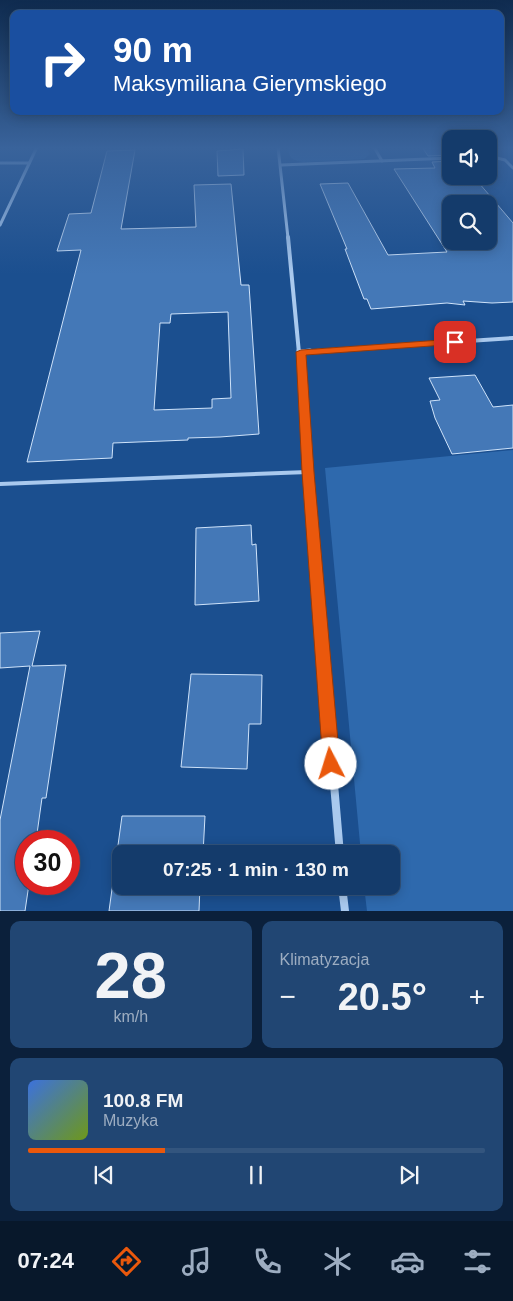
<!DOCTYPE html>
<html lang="pl">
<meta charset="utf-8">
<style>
body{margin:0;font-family:Arial,sans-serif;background:#214673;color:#f1f3f6;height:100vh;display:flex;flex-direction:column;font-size:19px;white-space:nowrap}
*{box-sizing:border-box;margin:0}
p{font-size:16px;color:#9dadc1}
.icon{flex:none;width:28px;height:28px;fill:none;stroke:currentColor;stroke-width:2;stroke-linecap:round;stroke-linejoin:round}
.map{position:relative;height:911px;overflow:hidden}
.drawer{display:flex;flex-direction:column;gap:10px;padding:10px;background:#0b203b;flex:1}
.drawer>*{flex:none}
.banner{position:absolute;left:10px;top:10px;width:494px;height:105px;border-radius:10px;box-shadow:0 2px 12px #0003,0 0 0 1px #33557e;background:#1a4fa0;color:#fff;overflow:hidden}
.controls{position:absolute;left:442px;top:130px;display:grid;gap:10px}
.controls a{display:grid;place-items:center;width:55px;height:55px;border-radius:10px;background:#143b6b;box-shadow:0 2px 12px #0003,0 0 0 1px #33557e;font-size:25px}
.speed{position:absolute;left:15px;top:830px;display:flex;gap:10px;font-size:25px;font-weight:700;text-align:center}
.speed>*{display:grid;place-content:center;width:65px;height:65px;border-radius:50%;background:#143b6b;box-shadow:0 2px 12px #0003,0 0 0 1px #33557e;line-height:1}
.speed .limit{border:8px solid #d22;background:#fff;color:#111}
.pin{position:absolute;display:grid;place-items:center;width:42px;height:42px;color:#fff;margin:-21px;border-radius:10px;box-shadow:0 2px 8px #0006}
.me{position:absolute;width:55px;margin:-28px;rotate:355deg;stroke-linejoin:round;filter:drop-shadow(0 0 4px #0008)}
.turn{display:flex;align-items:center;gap:18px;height:105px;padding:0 20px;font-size:22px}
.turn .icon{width:65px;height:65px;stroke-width:2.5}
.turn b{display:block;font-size:35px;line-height:42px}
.big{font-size:38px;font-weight:700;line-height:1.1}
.drawer .card{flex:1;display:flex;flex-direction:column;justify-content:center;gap:8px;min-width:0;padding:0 18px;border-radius:10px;background:#214673}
.drawer .dial{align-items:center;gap:0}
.dial b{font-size:65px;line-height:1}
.song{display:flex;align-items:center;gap:15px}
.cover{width:60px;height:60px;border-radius:8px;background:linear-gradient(135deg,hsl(220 70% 55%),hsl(80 70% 35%))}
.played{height:5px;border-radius:2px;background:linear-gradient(90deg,#ea580c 30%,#33557e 30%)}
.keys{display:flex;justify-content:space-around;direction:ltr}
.heat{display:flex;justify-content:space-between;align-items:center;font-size:28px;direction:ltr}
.drawer .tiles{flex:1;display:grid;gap:10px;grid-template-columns:1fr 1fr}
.card:last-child{grid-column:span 2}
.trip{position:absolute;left:112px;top:845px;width:288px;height:50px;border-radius:10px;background:#143b6b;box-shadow:0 2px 12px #0003,0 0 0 1px #33557e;font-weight:700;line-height:50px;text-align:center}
.menu{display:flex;height:80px;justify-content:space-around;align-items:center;background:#08182b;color:#9dadc1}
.menu .icon{width:35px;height:35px}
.menu .active{color:#ea580c}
.menu b{font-size:22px;color:#f1f3f6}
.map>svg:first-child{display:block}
</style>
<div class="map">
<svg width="513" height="911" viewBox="0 0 513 911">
<rect width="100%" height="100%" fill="#1b4f8f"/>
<g fill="#2e69ad">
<path d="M288,147H366L370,154L364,159L303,162C291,160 289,158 288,147Z"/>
<path d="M513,450V911H367L364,886H391V854H361L325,468Z"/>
</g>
<g fill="#4478b7" stroke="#cfe3fa" fill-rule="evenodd">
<path d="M422,147H448L451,151V155L428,156Z"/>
<path d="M243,149L244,175L218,176L217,151Z"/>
<path d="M135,150L121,229L196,227L194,185L231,184L241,285H249L259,434L220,437L188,438V440L113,443L112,458L27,462L81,250L57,251L69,214L91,213L107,151ZM228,312L231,398L212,399V408L154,410L160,323H170L171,314Z"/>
<path d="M451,161V176H473L513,223V302L492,303L463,301L465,305L447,303L371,309L367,299H364L345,249H347L320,184L348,183L388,255L447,252L394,169L435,168L432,162ZM451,204H489V241H451Z"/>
<path d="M475,375L493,407L513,405V448L452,454L435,418L430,401L440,400L429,378Z"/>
<path d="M251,525L252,545L256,544L259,601L195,605L196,528Z"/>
<path d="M40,631L32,666L66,665L46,798H42L36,841H26V884H29L25,911H0V820L30,666L0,668V633Z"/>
<path d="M191,674L262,675L261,724H249L247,769L181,767Z"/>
<path d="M122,816H205L203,854H121V886H200L199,911H109Z"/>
</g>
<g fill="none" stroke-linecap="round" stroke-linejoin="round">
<path stroke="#a9c9ee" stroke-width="4" d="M0,484L308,472"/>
<g stroke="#a9c9ee" stroke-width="3">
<path d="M278,147L288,238"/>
<path d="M374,147L382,161"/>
<path d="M489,156L505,160L513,168"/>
<path d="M0,163H29"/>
<path d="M281,165L451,158"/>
<path d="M0,225L37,147"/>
</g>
<g stroke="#a9c9ee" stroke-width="4">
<path d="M288,237L299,353"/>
<path d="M301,352L513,338"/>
</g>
<g stroke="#a9c9ee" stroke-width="5">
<path d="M299,351L311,497"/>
<path d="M301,352L310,351"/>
</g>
<path stroke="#a9c9ee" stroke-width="6" d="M311,496L325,680"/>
<g stroke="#a9c9ee" stroke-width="8">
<path d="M325,679L340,854"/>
<path d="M342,886L345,911"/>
</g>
</g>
<linearGradient id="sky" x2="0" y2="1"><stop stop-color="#0f2b4f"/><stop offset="0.54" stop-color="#39639b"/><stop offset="1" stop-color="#39639b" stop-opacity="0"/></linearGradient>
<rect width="513" height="274" fill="url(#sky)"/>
<path fill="#ea580c" stroke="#983908" d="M455,339L459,340V344L306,355L314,472L340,764L337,770L331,772L325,770L323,764L302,472L296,352L301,350Z"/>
</svg>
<div class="controls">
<a><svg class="icon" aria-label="sound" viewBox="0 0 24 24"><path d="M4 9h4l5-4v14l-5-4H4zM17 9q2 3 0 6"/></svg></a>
<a><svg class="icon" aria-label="search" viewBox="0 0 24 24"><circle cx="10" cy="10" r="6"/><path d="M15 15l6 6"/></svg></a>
</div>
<div class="speed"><div class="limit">30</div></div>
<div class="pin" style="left:455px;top:342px;background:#d93025"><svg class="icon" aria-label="arrive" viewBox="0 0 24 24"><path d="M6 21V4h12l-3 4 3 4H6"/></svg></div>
<svg class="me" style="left:331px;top:764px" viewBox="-20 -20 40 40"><circle r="19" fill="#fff"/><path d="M0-13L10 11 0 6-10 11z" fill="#ea580c"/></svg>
<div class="trip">07:25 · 1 min · 130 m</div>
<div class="banner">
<div class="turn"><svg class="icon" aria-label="right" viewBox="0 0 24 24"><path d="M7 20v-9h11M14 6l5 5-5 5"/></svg><div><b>90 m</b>Maksymiliana Gierymskiego</div></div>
</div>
</div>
<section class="drawer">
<div class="tiles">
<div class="card dial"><b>28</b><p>km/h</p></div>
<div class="card"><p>Klimatyzacja</p>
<div class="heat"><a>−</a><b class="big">20.5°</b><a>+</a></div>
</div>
<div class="card">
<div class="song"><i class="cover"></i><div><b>100.8 FM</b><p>Muzyka</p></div></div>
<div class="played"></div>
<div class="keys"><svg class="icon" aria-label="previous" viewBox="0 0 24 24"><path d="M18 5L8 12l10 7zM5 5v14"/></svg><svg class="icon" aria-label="pause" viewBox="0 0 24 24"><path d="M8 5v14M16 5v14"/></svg><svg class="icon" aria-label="next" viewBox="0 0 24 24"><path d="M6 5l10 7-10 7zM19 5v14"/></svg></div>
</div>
</div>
</section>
<nav class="menu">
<b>07:24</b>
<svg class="icon active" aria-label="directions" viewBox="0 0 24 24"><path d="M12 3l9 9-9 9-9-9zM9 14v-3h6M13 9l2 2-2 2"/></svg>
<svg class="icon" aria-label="music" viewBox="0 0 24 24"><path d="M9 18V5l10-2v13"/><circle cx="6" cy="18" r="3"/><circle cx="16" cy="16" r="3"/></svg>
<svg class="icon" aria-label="phone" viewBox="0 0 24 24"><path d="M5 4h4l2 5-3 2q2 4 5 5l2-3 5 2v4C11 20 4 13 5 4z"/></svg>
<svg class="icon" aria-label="climate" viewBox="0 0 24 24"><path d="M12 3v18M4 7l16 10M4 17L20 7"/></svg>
<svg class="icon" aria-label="car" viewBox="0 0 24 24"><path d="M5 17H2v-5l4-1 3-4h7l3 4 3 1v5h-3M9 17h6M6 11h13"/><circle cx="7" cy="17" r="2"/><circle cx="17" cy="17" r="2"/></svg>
<svg class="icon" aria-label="filters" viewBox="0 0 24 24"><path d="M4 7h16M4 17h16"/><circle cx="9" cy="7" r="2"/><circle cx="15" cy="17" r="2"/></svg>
</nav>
